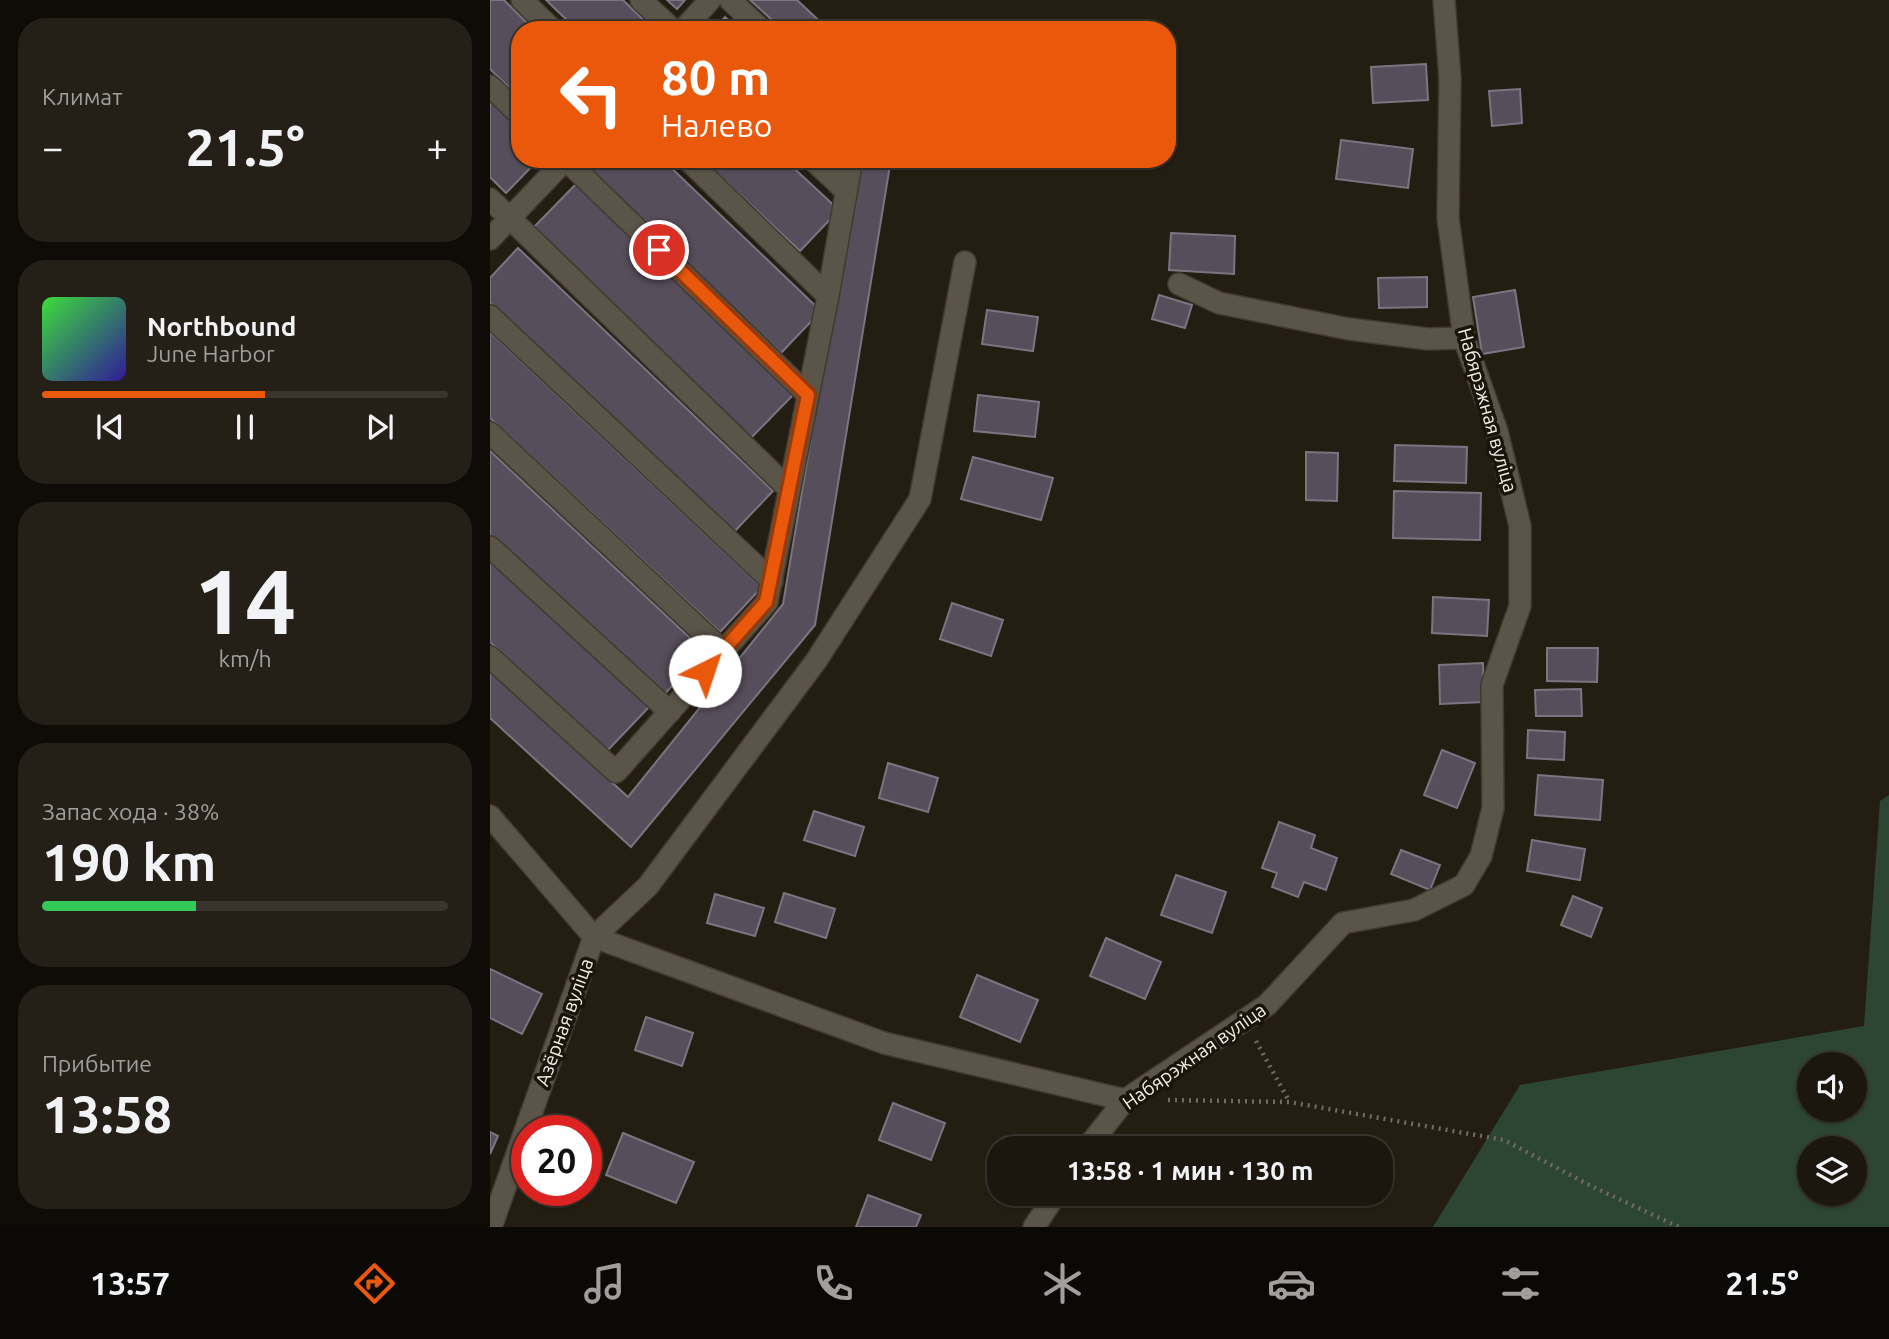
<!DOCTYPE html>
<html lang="ru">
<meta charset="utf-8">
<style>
body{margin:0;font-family:Ubuntu,sans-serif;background:#241f17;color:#f1f3f6;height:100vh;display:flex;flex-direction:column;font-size:26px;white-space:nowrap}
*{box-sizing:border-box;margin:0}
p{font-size:23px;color:#a09f9e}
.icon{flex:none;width:38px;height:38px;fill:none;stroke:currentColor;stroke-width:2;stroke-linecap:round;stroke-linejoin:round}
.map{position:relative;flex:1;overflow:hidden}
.drawer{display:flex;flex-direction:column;gap:18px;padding:18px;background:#0f0c08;width:490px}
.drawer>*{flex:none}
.hud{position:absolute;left:21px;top:21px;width:665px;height:147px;border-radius:28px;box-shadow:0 2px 5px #0004,0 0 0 2px #39352e;background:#ea580c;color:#fff;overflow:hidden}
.tools{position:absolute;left:1307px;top:1052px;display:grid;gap:14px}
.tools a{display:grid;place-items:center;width:70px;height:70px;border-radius:50%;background:#1b160e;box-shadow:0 2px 5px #0004,0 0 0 2px #39352e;font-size:35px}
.speed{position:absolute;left:21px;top:1115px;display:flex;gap:14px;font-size:35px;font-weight:700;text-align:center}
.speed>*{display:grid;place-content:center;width:91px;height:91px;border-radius:50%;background:#1b160e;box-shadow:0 2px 5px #0004,0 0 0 2px #39352e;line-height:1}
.speed .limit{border:10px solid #d22;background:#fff;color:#111}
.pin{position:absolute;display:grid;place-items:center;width:60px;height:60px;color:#fff;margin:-30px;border:4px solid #fff;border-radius:50%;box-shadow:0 2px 7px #0007}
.me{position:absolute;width:77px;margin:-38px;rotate:41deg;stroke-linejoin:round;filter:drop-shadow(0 0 5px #0008)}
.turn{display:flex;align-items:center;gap:24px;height:147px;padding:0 35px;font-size:32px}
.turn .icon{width:91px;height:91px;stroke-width:2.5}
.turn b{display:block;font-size:49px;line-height:60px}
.big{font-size:52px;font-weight:700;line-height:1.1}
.drawer .card{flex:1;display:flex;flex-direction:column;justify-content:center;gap:10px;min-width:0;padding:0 24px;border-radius:28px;background:#241f17}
.drawer .dial{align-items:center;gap:0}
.dial b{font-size:91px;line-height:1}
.song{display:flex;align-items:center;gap:21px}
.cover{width:84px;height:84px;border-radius:10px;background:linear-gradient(135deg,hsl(120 70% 55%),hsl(250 70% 35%))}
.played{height:7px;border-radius:4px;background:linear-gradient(90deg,#ea580c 55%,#39352e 55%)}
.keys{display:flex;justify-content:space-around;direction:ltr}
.heat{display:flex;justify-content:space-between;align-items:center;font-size:38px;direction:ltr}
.charge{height:10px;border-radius:5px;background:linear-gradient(90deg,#34c759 38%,#39352e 0)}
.trip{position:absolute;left:497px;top:1136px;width:406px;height:70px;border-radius:28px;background:#1b160e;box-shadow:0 2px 5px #0004,0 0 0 2px #39352e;font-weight:700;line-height:70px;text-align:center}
.menu{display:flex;height:112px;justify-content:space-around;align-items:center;background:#0b0906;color:#a09f9e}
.menu .icon{width:49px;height:49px}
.menu .selected{color:#ea580c}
.menu b{font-size:32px;color:#f1f3f6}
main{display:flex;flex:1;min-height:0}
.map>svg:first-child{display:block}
</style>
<main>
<section class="drawer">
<div class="card"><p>Климат</p>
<div class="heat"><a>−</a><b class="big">21.5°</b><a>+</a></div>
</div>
<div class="card">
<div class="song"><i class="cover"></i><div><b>Northbound</b><p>June Harbor</p></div></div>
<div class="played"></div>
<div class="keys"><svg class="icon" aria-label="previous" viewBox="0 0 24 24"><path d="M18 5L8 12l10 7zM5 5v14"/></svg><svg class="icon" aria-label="pause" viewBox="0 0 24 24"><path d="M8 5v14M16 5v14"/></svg><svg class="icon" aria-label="next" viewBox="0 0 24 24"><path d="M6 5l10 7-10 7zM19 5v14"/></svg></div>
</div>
<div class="card dial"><b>14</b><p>km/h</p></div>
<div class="card"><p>Запас хода · 38%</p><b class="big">190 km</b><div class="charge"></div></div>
<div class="card"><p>Прибытие</p><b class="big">13:58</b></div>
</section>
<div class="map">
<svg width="1399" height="1227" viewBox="0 0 1399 1227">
<rect width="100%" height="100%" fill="#241d12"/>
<path fill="#2d4633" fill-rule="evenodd" d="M1399,795V1227H943L1030,1085L1374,1026L1390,801ZM1320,1064H1365V1110H1320ZM1320,1148H1365V1194H1320Z"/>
<g fill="#564e5a" stroke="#7d7481" stroke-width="2">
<path d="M0,0H14L44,30H30V98L0,69Z"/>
<path d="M56,0H133L164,30H87Z"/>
<path d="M177,0H195L187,9Z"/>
<path d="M260,0H307L339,30H293Z"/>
<path d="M235,17L250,30H224Z"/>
<path d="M936,64L938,100L883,103L881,67Z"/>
<path d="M1030,89L1032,123L1002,126L999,91Z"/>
<path d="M0,98L30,127V159H49L16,193L0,177Z"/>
<path d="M851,140L923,149L918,188L846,179Z"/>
<path d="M106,159H172L331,311L291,353L97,168Z"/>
<path d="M212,159H294L349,210L310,251Z"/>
<path d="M368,159H401L325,625L141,847L0,718V671L138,797L293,604Z"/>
<path d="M86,184L303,395L260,439L43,228Z"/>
<path d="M681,233L745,236L744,274L679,270Z"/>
<path d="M28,248L283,491L243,533L0,303V278Z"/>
<path d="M937,277V307L889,308L888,278Z"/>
<path d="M1025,290L1034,347L992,354L983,297Z"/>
<path d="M669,295L702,305L695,328L662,319Z"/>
<path d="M497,310L548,317L543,351L492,344Z"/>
<path d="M0,332L272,587L230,632L0,418Z"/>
<path d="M488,395L549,402L545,437L484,431Z"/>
<path d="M905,445L977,447L976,483L904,481Z"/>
<path d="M0,451L214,651L172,697L0,537Z"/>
<path d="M816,452L848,453L847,501L816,500Z"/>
<path d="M483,457L563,478L551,520L471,499Z"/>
<path d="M904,491L991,493L990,540L903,538Z"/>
<path d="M0,557L160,706L117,751L0,642Z"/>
<path d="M943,597L999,600L997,636L942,633Z"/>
<path d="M462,603L513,620L501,656L450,639Z"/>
<path d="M1057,648H1108L1107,682L1057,681Z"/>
<path d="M993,663L994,702L950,704L949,665Z"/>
<path d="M1091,689L1092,716H1046L1045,690Z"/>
<path d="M1038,730L1075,732L1074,760L1037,758Z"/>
<path d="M952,750L985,763L967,808L934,795Z"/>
<path d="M398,763L448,778L438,812L389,798Z"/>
<path d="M1048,775L1113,780L1110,820L1045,815Z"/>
<path d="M324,811L374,827L365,856L314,840Z"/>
<path d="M789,822L825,835L821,848L847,858L836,890L814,882L808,897L782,887L787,873L772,868Z"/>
<path d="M1042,840L1095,849L1090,880L1037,871Z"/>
<path d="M911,850L950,865L940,890L901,874Z"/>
<path d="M686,875L736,892L722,933L671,915Z"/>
<path d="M294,893L345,909L336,938L285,922Z"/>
<path d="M225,894L274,908L265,936L217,923Z"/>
<path d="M1083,896L1112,908L1101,937L1071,925Z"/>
<path d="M616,938L671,962L655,999L600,976Z"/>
<path d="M0,969L52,994L32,1034L0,1018Z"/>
<path d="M487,975L548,1000L530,1042L470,1017Z"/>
<path d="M156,1017L203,1033L192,1066L145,1050Z"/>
<path d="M403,1103L455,1123L441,1160L389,1140Z"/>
<path d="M0,1132L8,1136L0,1154Z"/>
<path d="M133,1133L204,1162L186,1203L116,1175Z"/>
<path d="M378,1195L431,1215L426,1227H366Z"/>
</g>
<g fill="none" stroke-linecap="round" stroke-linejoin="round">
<defs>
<g id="minor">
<path d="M32,0L63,30"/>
<path d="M151,0L183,30"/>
<path d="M240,0L272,30"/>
<path d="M193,30L220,0"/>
<path d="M0,86L30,115"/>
<path d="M75,159L318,395"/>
<path d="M197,159L338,296"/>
<path d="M322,159L356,191"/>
<path d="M0,199L299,489"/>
<path d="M0,239L76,159"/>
<path d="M689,284L729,303L859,329L938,339L974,338"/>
<path d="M0,316L282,581"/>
<path d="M0,433L233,651"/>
<path d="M0,547L180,712"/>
<path d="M0,657L126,772L277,602L338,296L362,159"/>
<path d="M0,816L104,937L394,1043L635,1100"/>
<path d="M597,1148L635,1100L777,1005L853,923L924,910L974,885L991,856L1003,808L1002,685L1030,606V526L1007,431L974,338L958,218L960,78L954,0"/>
<path d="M1,1227L104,937L158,886L326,661L430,499L475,262"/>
<path d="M544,1227L566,1194"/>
</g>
</defs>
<use href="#minor" stroke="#413a30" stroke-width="24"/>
<g stroke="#716b61" stroke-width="4.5" stroke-dasharray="2 5" stroke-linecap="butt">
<path d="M766,1041L799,1101"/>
<path d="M678,1100L799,1102L1014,1140L1101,1186L1189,1227"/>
</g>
<use href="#minor" stroke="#5b5549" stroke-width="21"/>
</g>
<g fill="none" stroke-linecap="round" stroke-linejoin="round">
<defs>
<path id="route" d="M169,250L318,395L276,602L215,671"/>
</defs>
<use href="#route" stroke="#983908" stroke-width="18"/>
<use href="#route" stroke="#ea580c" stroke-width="12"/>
</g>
<g text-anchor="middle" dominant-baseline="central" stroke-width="7" stroke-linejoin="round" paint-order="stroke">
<g font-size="19" fill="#f4efe7" stroke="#1b1409">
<text transform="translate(998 410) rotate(74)">Набярэжная вуліца</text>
<text transform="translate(74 1022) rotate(-70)">Азёрная вуліца</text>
<text transform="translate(704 1056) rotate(-35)">Набярэжная вуліца</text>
</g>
</g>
</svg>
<div class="tools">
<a><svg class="icon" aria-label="sound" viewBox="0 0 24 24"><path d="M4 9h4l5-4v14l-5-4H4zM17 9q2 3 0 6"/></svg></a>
<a><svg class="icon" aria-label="layers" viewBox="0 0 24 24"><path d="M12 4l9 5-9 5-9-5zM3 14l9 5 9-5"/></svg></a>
</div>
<div class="speed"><div class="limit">20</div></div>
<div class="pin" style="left:169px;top:250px;background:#d93025"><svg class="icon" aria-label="arrive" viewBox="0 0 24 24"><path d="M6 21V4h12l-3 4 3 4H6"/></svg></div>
<svg class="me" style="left:215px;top:671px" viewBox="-20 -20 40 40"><circle r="19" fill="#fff"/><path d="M0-13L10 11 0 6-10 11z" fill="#ea580c"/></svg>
<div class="trip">13:58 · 1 мин · 130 m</div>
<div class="hud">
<div class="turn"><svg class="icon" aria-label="left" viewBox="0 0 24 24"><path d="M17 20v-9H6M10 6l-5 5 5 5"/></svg><div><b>80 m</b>Налево</div></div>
</div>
</div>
</main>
<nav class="menu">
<b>13:57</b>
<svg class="icon selected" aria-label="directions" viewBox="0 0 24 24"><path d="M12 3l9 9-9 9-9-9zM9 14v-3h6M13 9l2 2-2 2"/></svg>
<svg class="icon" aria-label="music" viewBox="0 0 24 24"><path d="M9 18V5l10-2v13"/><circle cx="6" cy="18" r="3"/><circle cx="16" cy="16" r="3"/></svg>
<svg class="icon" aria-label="phone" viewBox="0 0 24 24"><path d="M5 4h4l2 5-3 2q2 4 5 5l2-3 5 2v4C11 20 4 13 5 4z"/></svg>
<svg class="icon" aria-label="climate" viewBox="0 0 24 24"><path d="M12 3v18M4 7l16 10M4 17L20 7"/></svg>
<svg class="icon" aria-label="car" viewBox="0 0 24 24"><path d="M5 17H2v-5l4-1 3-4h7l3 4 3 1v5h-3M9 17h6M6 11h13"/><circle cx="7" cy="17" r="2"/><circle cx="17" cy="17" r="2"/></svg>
<svg class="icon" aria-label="filters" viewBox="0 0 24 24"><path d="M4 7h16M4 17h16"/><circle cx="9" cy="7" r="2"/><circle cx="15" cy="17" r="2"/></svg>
<b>21.5°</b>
</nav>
